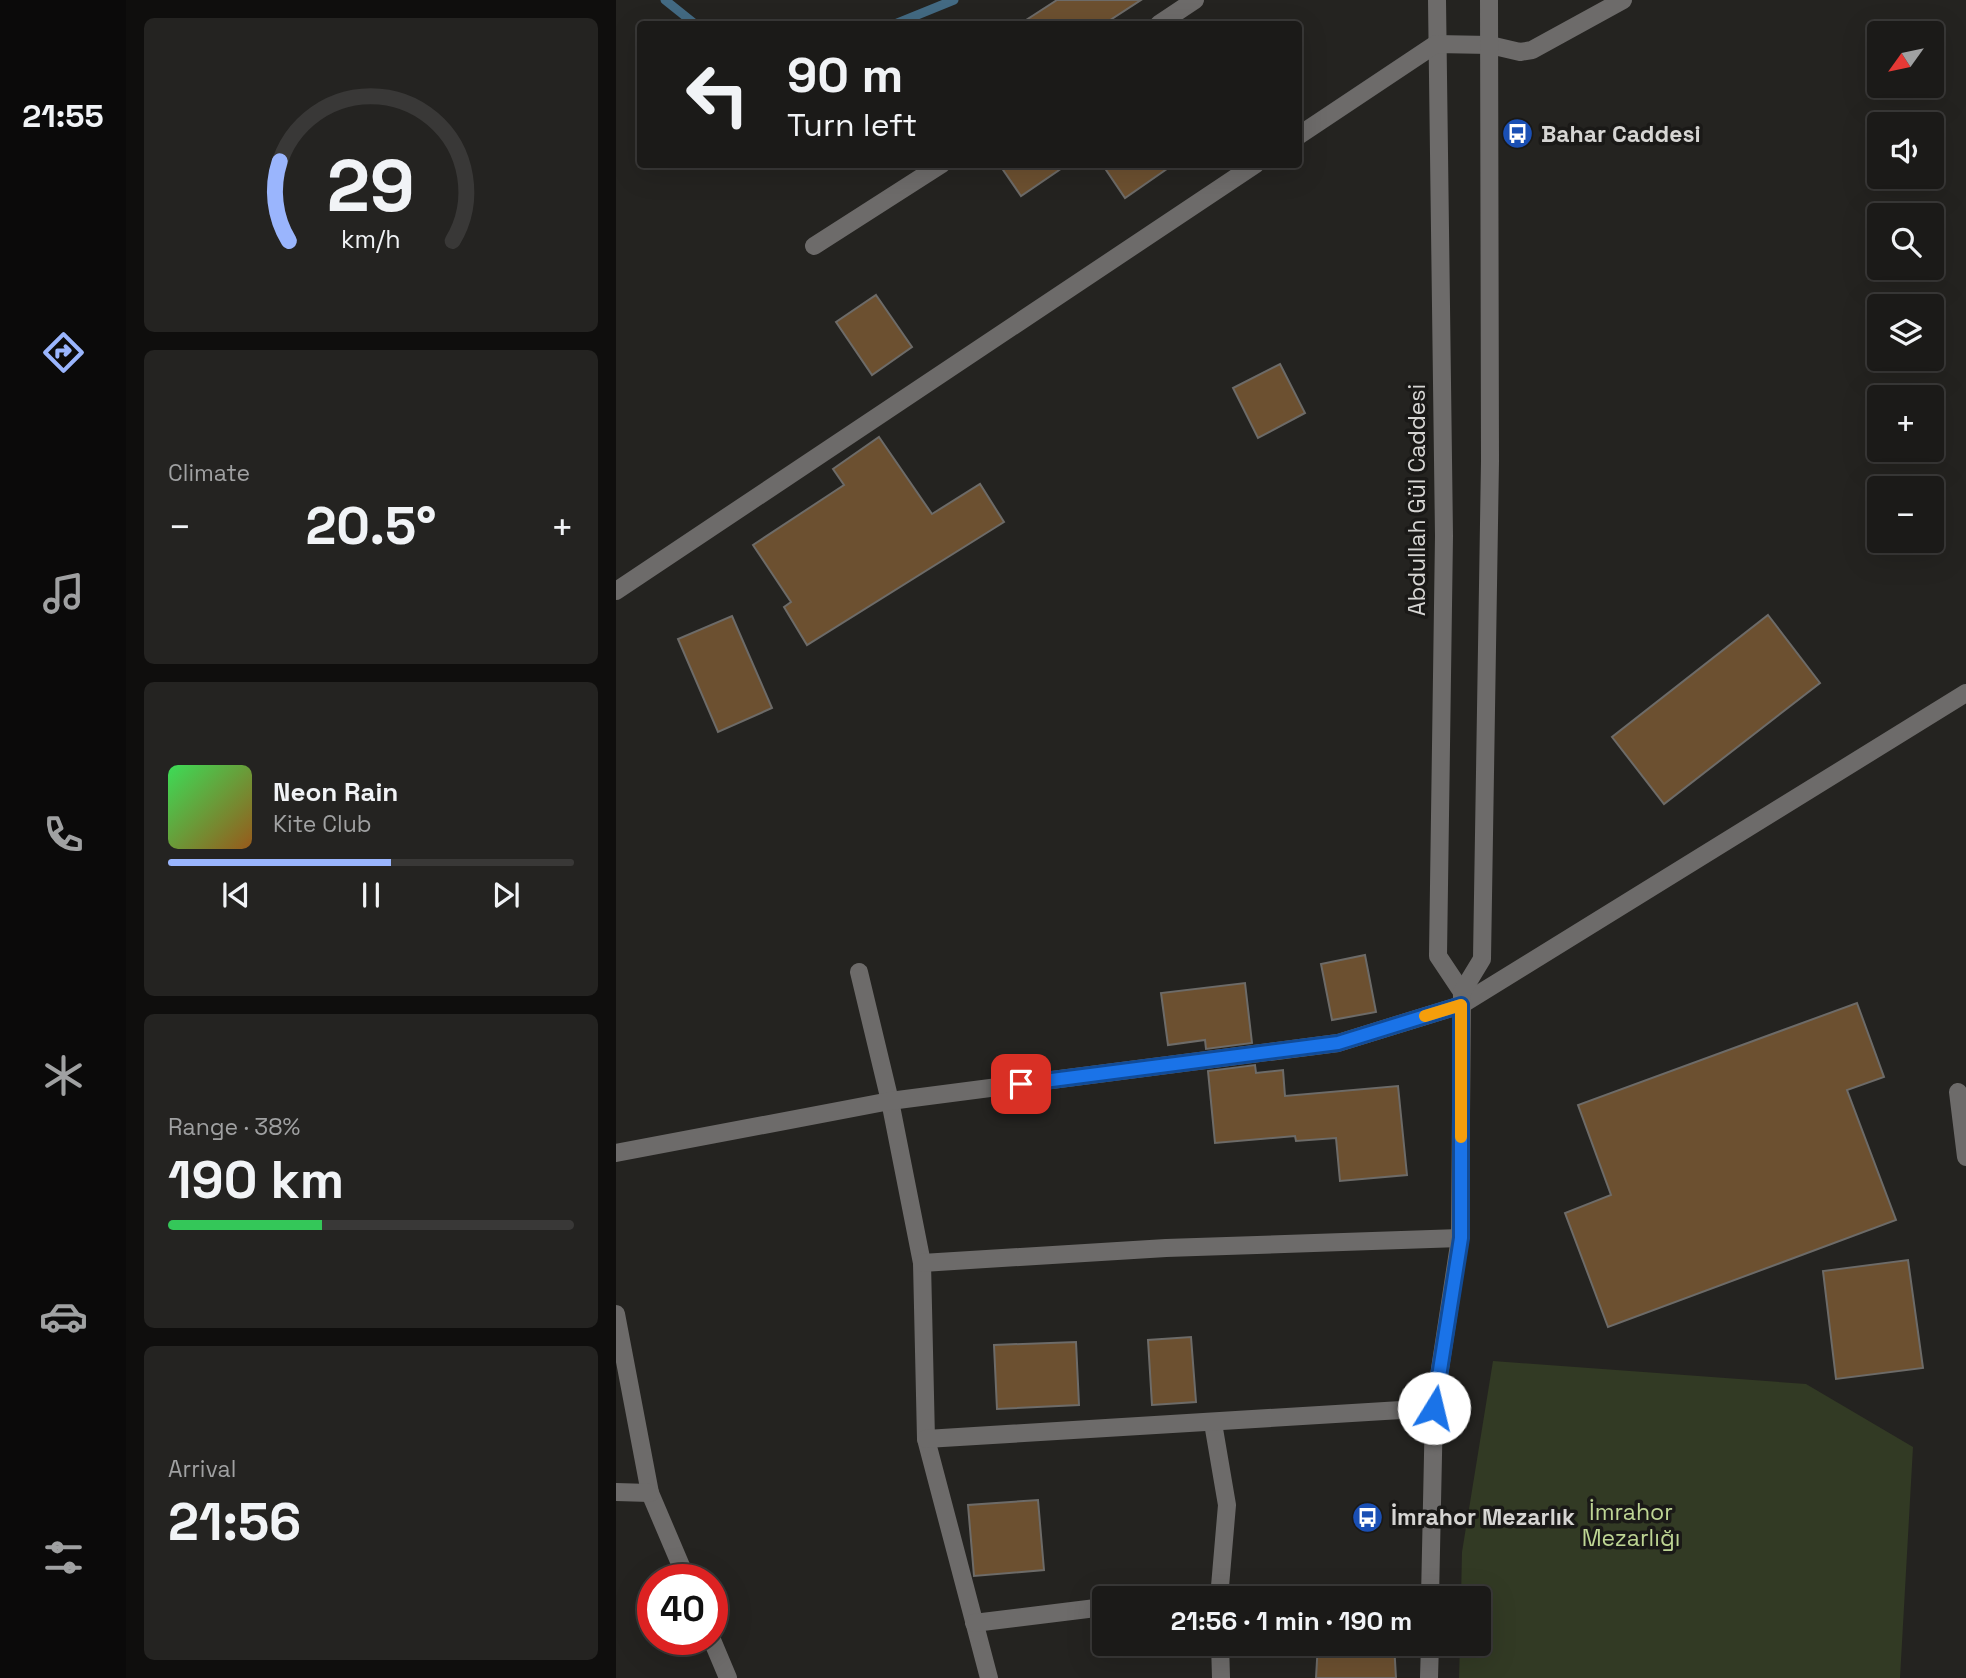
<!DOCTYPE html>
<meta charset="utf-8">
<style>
body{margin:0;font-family:"Space Grotesk",sans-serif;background:#242321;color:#f1f3f6;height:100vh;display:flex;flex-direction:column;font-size:26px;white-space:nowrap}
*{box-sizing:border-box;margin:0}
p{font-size:23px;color:#a0a1a2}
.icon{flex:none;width:38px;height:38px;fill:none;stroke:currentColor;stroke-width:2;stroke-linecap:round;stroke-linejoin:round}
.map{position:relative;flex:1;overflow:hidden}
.details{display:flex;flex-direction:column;gap:18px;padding:18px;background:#0f0e0d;width:490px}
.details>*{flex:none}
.guide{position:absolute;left:21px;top:21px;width:665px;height:147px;border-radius:7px;box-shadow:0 7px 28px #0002,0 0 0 2px #393837;background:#1b1a18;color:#f1f3f6;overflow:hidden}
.needle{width:46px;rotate:237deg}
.tools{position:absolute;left:1251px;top:21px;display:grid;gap:14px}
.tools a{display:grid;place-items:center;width:77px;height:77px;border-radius:7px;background:#1b1a18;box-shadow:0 7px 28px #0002,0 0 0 2px #393837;font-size:35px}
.speed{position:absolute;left:21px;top:1564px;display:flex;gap:14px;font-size:35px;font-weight:700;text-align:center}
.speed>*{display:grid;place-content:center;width:91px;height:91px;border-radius:50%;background:#1b1a18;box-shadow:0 7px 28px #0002,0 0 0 2px #393837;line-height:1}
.speed .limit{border:10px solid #d22;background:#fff;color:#111}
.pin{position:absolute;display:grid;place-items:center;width:60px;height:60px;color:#fff;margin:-30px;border-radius:14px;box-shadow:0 4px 10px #0006}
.me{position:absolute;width:77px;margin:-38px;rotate:9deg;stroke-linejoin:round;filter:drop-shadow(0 0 5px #0008)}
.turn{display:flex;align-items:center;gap:24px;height:147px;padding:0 35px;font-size:32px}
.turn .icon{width:91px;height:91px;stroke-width:2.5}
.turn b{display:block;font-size:49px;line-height:60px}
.big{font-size:52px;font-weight:700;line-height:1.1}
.details .tile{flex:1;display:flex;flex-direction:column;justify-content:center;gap:10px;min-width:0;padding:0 24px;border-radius:10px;background:#242321}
.details .dial{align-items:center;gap:0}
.dial svg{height:182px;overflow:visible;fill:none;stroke:#393837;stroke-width:7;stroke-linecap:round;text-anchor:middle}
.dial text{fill:#f1f3f6;stroke:none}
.song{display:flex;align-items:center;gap:21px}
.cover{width:84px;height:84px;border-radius:10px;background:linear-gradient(135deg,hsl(130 70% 55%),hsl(30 70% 35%))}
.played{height:7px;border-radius:4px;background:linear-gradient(90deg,#9ab5fd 55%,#393837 55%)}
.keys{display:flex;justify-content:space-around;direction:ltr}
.heat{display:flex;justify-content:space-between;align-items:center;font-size:38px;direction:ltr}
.charge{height:10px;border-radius:5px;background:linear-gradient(90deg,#34c759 38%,#393837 0)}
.trip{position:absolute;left:476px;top:1586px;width:399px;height:70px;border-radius:7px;background:#1b1a18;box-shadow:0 7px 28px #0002,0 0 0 2px #393837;font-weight:700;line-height:70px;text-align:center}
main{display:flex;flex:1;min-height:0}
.tab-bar{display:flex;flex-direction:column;width:126px;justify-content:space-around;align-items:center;background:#0b0a0a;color:#a0a1a2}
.tab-bar .icon{width:49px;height:49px}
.tab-bar .active{color:#9ab5fd}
.tab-bar b{font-size:32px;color:#f1f3f6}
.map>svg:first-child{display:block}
</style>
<main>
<nav class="tab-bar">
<b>21:55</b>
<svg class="icon active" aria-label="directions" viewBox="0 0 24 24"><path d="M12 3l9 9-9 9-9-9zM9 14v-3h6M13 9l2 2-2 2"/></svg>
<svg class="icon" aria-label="music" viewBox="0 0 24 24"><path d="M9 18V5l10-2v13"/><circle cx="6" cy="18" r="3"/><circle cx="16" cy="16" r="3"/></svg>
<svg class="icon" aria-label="phone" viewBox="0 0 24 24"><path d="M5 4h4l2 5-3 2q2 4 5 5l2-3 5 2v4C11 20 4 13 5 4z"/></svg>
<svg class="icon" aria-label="climate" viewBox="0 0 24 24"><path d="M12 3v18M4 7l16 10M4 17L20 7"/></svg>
<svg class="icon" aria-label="car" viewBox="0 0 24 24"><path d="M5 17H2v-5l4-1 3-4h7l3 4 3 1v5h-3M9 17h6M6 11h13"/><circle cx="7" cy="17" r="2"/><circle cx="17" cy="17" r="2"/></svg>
<svg class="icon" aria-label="filters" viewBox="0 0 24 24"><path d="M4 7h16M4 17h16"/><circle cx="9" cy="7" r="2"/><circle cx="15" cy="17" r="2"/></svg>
</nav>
<section class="details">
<div class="tile dial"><svg viewBox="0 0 100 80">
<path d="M14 69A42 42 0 1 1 86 69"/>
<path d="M14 69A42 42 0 0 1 10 34" stroke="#9ab5fd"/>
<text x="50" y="56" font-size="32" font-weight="700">29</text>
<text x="50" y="72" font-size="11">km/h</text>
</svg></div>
<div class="tile"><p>Climate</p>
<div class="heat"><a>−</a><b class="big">20.5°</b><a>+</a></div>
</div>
<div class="tile">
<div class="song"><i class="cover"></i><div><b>Neon Rain</b><p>Kite Club</p></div></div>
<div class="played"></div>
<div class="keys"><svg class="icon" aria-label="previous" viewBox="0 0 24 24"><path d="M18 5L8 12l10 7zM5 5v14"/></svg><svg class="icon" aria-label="pause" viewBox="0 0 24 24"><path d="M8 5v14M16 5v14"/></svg><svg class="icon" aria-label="next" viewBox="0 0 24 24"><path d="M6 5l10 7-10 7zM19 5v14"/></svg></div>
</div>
<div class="tile"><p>Range · 38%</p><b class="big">190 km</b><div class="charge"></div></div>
<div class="tile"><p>Arrival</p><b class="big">21:56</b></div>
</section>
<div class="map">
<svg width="1350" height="1678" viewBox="0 0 1350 1678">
<rect width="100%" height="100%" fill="#242320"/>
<path fill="#323a24" d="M877,1361L1190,1384L1297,1447L1284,1678H843L844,1643H863V1598H845L846,1552Z"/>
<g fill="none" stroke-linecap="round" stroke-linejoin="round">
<g stroke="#436a83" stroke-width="9">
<path d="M49,0L79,24"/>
<path d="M279,24L338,0"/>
</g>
</g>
<g fill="#6c5030" stroke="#6d6b68" stroke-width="2">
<path d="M441,0H525L488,24H404Z"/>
<path d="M383,164H452L405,196Z"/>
<path d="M486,164H558L509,198Z"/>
<path d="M260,295L296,347L256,375L220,322Z"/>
<path d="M664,364L689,413L642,438L617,388Z"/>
<path d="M263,437L316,514L364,484L388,522L191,645L168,607L175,602L137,545L228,485L217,469Z"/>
<path d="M1152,615L1204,683L1048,804L996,737Z"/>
<path d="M116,616L156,708L102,732L62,639Z"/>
<path d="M749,955L760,1012L716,1020L705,964Z"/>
<path d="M629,983L636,1043L590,1049L589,1040L552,1045L545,993Z"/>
<path d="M1241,1003L1268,1077L1231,1090L1280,1220L992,1327L949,1213L995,1195L962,1105Z"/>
<path d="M639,1065L640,1073L667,1070L669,1096L782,1086L791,1175L724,1181L720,1138L680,1141L679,1136L599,1143L592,1071Z"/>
<path d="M1292,1260L1307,1368L1220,1379L1207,1271Z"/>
<path d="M575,1337L580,1402L536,1405L532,1340Z"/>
<path d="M460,1342L463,1405L381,1409L378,1345Z"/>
<path d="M422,1500L428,1570L358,1576L352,1505Z"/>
<path d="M705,1591L776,1595V1598H704Z"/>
<path d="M702,1643H778L780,1678H700Z"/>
</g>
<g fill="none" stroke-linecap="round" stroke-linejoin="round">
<g stroke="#6d6b6a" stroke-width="18">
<path d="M821,0L828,536L822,956L846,992"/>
<path d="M543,24L579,0"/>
<path d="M682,136L820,44L874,45L904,52L916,50L1007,0"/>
<path d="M198,246L326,164"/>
<path d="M0,591L640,164"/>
<path d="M243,972L274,1101L306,1263L310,1439L373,1678"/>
<path d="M1342,1092L1350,1157"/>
<path d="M0,1153L274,1101L722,1043L845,1005L1350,693"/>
<path d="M306,1263L550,1248L844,1238"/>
<path d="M0,1314L34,1493L71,1580"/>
<path d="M597,1423L611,1505L603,1598"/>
<path d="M310,1439L818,1408"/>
<path d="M0,1492L34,1493"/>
<path d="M569,1598L603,1594"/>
<path d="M814,1598L818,1408L844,1238L846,992L866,959L874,461L873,0"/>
<path d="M358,1623L488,1607"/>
<path d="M96,1640L112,1678"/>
<path d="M604,1643L605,1678"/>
<path d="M813,1678L814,1643"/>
</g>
</g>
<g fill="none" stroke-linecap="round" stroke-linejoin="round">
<defs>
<path id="route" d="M405,1084L722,1043L845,1005V1238L818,1408"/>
</defs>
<use href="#route" stroke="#114b97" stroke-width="18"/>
<use href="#route" stroke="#1a73e8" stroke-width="12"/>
<path stroke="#f59e0b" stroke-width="12" d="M809,1016L845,1005V1137"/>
</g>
<defs>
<symbol id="bus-disc" viewBox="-11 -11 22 22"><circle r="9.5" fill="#1a4fb4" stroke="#1a1917"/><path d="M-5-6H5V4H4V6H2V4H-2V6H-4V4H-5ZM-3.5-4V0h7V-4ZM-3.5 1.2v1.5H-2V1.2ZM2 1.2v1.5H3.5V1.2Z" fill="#fff"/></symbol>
</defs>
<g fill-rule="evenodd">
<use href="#bus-disc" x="884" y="116" width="35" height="35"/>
<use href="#bus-disc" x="734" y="1500" width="35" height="35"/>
</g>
<g text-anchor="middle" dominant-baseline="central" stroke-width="7" stroke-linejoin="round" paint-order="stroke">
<g font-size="23" font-weight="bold" fill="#d6d5d3" stroke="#1a1917" text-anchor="start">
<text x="925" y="134">Bahar Caddesi</text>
<text x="775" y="1517">İmrahor Mezarlık</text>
</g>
<g font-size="23" fill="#d6d5d3" stroke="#1a1917">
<text transform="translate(801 500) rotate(-90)">Abdullah Gül Caddesi</text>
</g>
<g font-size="23" fill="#bed594" stroke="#1a1917">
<text x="1015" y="1512">İmrahor<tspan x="1015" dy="26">Mezarlığı</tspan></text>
</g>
</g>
</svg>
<div class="tools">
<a><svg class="needle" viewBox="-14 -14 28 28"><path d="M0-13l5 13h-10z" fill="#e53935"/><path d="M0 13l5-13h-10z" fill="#a0a1a2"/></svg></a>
<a><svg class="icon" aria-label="sound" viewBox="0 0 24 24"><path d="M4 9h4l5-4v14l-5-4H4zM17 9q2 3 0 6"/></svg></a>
<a><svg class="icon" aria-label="search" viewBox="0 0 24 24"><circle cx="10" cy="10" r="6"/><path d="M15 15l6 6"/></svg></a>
<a><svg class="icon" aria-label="layers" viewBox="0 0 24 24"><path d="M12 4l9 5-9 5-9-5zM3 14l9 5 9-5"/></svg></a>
<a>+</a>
<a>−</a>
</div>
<div class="speed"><div class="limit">40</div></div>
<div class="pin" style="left:405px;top:1084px;background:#d93025"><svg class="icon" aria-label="arrive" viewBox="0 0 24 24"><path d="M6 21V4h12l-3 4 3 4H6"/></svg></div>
<svg class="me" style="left:818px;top:1408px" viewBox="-20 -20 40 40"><circle r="19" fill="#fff"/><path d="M0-13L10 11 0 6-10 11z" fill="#1a73e8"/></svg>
<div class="trip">21:56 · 1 min · 190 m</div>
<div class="guide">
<div class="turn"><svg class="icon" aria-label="left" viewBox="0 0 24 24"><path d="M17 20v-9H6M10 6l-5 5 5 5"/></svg><div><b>90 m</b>Turn left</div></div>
</div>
</div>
</main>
